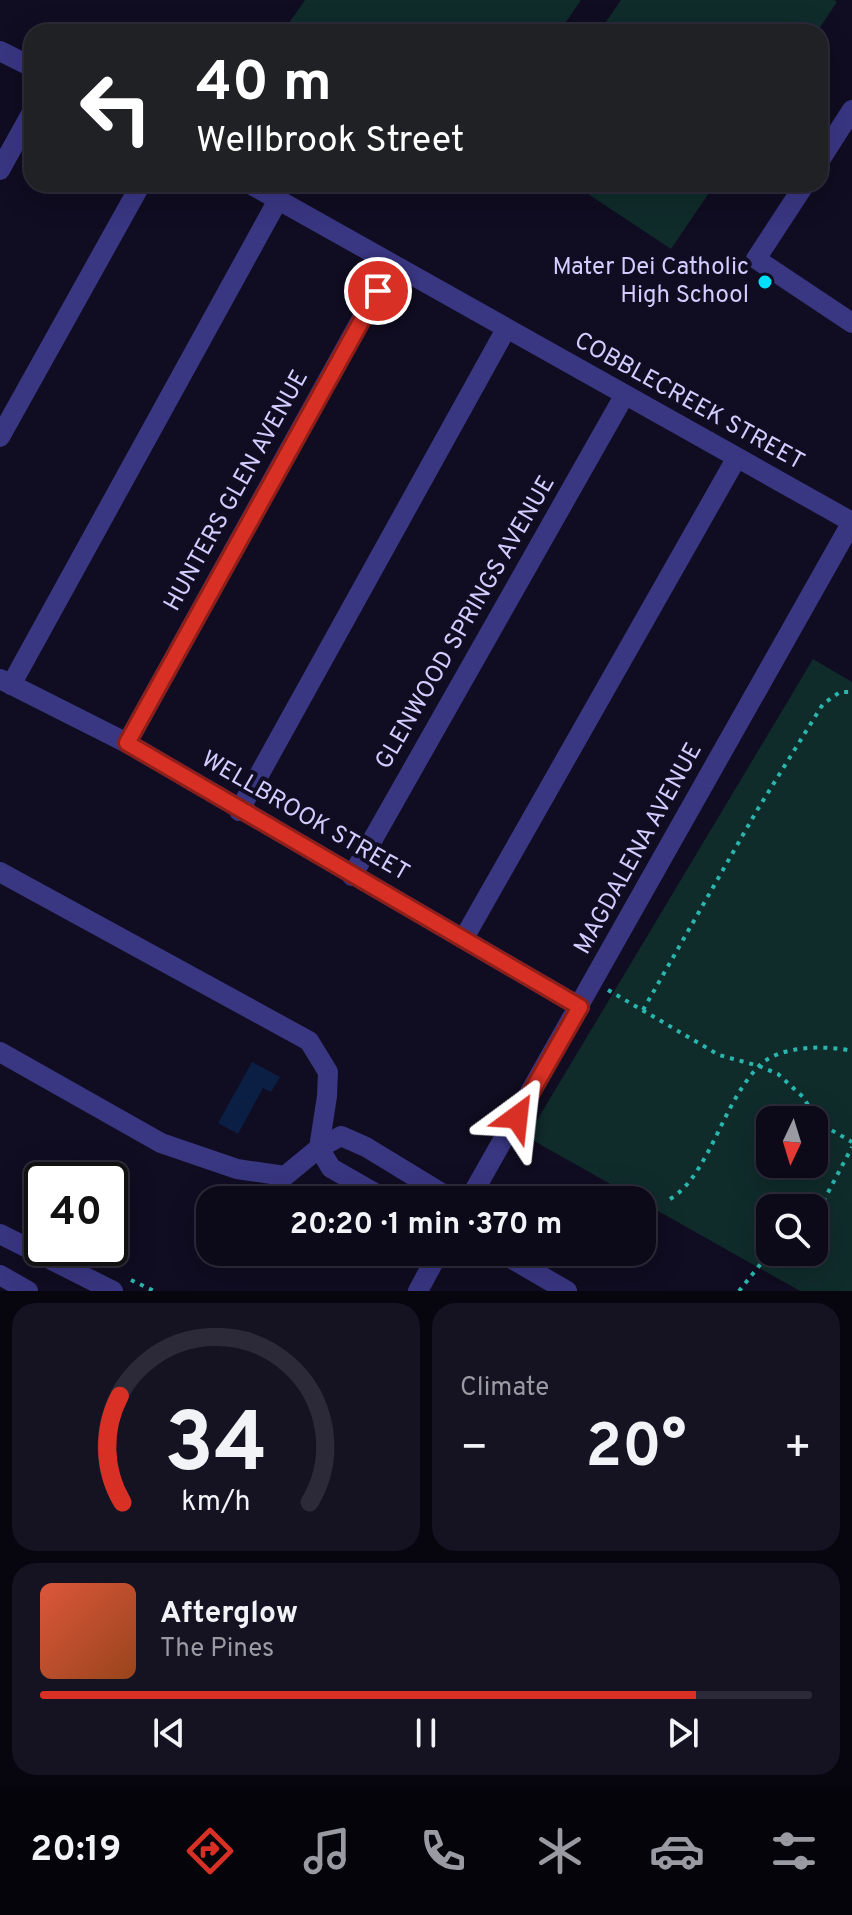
<!DOCTYPE html>
<meta charset="utf-8">
<style>
body{margin:0;font-family:Overpass,sans-serif;background:#151222;color:#f1f3f6;height:100vh;display:flex;flex-direction:column;font-size:30px;white-space:nowrap}
*{box-sizing:border-box;margin:0}
p{font-size:26px;color:#9a9aa2}
.icon{flex:none;width:44px;height:44px;fill:none;stroke:currentColor;stroke-width:2;stroke-linecap:round;stroke-linejoin:round}
.map{position:relative;height:1291px;overflow:hidden}
.side{display:flex;flex-direction:column;gap:12px;padding:12px;background:#07050e;flex:1}
.side>*{flex:none}
.hud{position:absolute;left:24px;top:24px;width:804px;height:168px;border-radius:24px;box-shadow:0 8px 32px #0002,0 0 0 2px #2c2a38;background:#202124;color:#fff;overflow:hidden}
.needle{width:52px;rotate:184deg}
.controls{position:absolute;left:756px;top:1106px;display:grid;gap:16px}
.controls a{display:grid;place-items:center;width:72px;height:72px;border-radius:16px;background:#0c0919;box-shadow:0 8px 32px #0002,0 0 0 2px #2c2a38;font-size:40px}
.speed{position:absolute;left:24px;top:1162px;display:flex;gap:16px;font-size:40px;font-weight:700;text-align:center}
.speed>*{display:grid;place-content:center;width:104px;height:104px;border-radius:50%;background:#0c0919;box-shadow:0 8px 32px #0002,0 0 0 2px #2c2a38;line-height:1}
.speed .limit{border:4px solid #111;border-radius:12px;background:#fff;color:#111}
.pin{position:absolute;display:grid;place-items:center;width:68px;height:68px;color:#fff;margin:-34px;border:4px solid #fff;border-radius:50%;box-shadow:0 2px 8px #0007}
.me{position:absolute;width:88px;margin:-44px;rotate:30deg;stroke-linejoin:round;filter:drop-shadow(0 0 6px #0008)}
.turn{display:flex;align-items:center;gap:28px;height:168px;padding:0 40px;font-size:36px}
.turn .icon{width:104px;height:104px;stroke-width:2.5}
.turn b{display:block;font-size:56px;line-height:68px}
.big{font-size:60px;font-weight:700;line-height:1.1}
.side .tile{flex:1;display:flex;flex-direction:column;justify-content:center;gap:12px;min-width:0;padding:0 28px;border-radius:24px;background:#151222}
.side .dial{align-items:center;gap:0}
.dial svg{height:208px;overflow:visible;fill:none;stroke:#2c2a38;stroke-width:7;stroke-linecap:round;text-anchor:middle}
.dial text{fill:#f1f3f6;stroke:none}
.song{display:flex;align-items:center;gap:24px}
.cover{width:96px;height:96px;border-radius:12px;background:linear-gradient(135deg,hsl(10 70% 55%),hsl(20 70% 35%))}
.played{height:8px;border-radius:4px;background:linear-gradient(90deg,#d93025 85%,#2c2a38 85%)}
.keys{display:flex;justify-content:space-around;direction:ltr}
.heat{display:flex;justify-content:space-between;align-items:center;font-size:44px;direction:ltr}
.side .tiles{flex:1;display:grid;gap:12px;grid-template-columns:1fr 1fr}
.tile:last-child{grid-column:span 2}
.trip{position:absolute;left:196px;top:1186px;width:460px;height:80px;border-radius:24px;background:#0c0919;box-shadow:0 8px 32px #0002,0 0 0 2px #2c2a38;font-weight:700;line-height:80px;text-align:center}
.tab-bar{display:flex;height:128px;justify-content:space-around;align-items:center;background:#05040a;color:#9a9aa2}
.tab-bar .icon{width:56px;height:56px}
.tab-bar .selected{color:#d93025}
.tab-bar b{font-size:36px;color:#f1f3f6}
.map>svg:first-child{display:block}
</style>
<div class="map">
<svg width="852" height="1291" viewBox="0 0 852 1291">
<rect width="100%" height="100%" fill="#100c21"/>
<g fill="#0f2b2a" fill-rule="evenodd">
<path d="M305,0H581L559,32H287L284,30Z"/>
<path d="M621,0H834L837,2L817,32H599Z"/>
<path d="M573,184H715L671,249Z"/>
<path d="M813,659L852,682V1291H800L527,1137ZM814,1120V1164H770V1120ZM814,1208V1252H770V1208Z"/>
</g>
<path fill="#0a1f43" d="M252,1062L280,1077L271,1092L263,1088L238,1134L218,1123Z"/>
<g fill="none" stroke-linecap="round" stroke-linejoin="round">
<g stroke="#2ab5ad" stroke-width="4" stroke-dasharray="4 6" stroke-linecap="butt">
<path d="M608,990L719,1055L759,1066L778,1074L803,1097L819,1123L852,1142"/>
<path d="M643,1010L756,812L823,704L840,692H852"/>
<path d="M670,1199C688,1188 698,1170 708,1152C723,1124 736,1090 758,1067C778,1045 826,1045 852,1051"/>
<path d="M814,1219L852,1147"/>
<path d="M131,1280L154,1291"/>
<path d="M739,1291L763,1261L790,1252"/>
</g>
<g stroke="#393682" stroke-width="20">
<path d="M0,51L32,67"/>
<path d="M820,160L852,110"/>
<path d="M0,170L32,112"/>
<path d="M250,184L852,522"/>
<path d="M805,184L756,259L852,323"/>
<path d="M0,437L141,184"/>
<path d="M0,679L127,743L580,1007"/>
<path d="M11,685L278,200"/>
<path d="M127,743L392,264"/>
<path d="M239,811L506,329"/>
<path d="M0,872L309,1041L328,1072L327,1096L319,1148"/>
<path d="M352,876L624,396"/>
<path d="M464,938L736,459"/>
<path d="M0,1052L161,1143L237,1169L285,1176L319,1148L341,1136L366,1147L453,1200"/>
<path d="M319,1148L331,1168L387,1200"/>
<path d="M469,1200L852,522"/>
<path d="M0,1234L113,1291"/>
<path d="M500,1252L567,1291"/>
<path d="M0,1275L28,1291"/>
<path d="M418,1291L439,1252"/>
</g>
</g>
<g fill="none" stroke-linecap="round" stroke-linejoin="round">
<defs>
<path id="route" d="M378,291L127,743L580,1007L517,1117"/>
</defs>
<use href="#route" stroke="#8d1f18" stroke-width="20"/>
<use href="#route" stroke="#d93025" stroke-width="14"/>
</g>
<circle fill="#00dff7" stroke="#100c21" stroke-width="3" cx="765" cy="282" r="8"/>
<g text-anchor="middle" dominant-baseline="central" stroke-width="8" stroke-linejoin="round" paint-order="stroke">
<g font-size="24" fill="#d2ccff" stroke="#100c21" text-anchor="end">
<text x="749" y="268">Mater Dei Catholic<tspan x="749" dy="28">High School</tspan></text>
</g>
<g font-size="24" fill="#d2ccff" stroke="#100c21">
<text transform="translate(689 402) rotate(29)">COBBLECREEK STREET</text>
<text transform="translate(237 491) rotate(-61)">HUNTERS GLEN AVENUE</text>
<text transform="translate(466 623) rotate(-60)">GLENWOOD SPRINGS AVENUE</text>
<text transform="translate(305 817) rotate(30)">WELLBROOK STREET</text>
<text transform="translate(639 849) rotate(-61)">MAGDALENA AVENUE</text>
</g>
</g>
</svg>
<div class="controls">
<a><svg class="needle" viewBox="-14 -14 28 28"><path d="M0-13l5 13h-10z" fill="#e53935"/><path d="M0 13l5-13h-10z" fill="#9a9aa2"/></svg></a>
<a><svg class="icon" aria-label="search" viewBox="0 0 24 24"><circle cx="10" cy="10" r="6"/><path d="M15 15l6 6"/></svg></a>
</div>
<div class="speed"><div class="limit">40</div></div>
<div class="pin" style="left:378px;top:291px;background:#d93025"><svg class="icon" aria-label="arrive" viewBox="0 0 24 24"><path d="M6 21V4h12l-3 4 3 4H6"/></svg></div>
<svg class="me" style="left:517px;top:1117px" viewBox="-20 -20 40 40"><path d="M0-17L14 15 0 8-14 15z" fill="#d93025" stroke="#fff" stroke-width="4"/></svg>
<div class="trip">20:20 · 1 min · 370 m</div>
<div class="hud">
<div class="turn"><svg class="icon" aria-label="left" viewBox="0 0 24 24"><path d="M17 20v-9H6M10 6l-5 5 5 5"/></svg><div><b>40 m</b>Wellbrook Street</div></div>
</div>
</div>
<section class="side">
<div class="tiles">
<div class="tile dial"><svg viewBox="0 0 100 80">
<path d="M14 69A42 42 0 1 1 86 69"/>
<path d="M14 69A42 42 0 0 1 13 28" stroke="#d93025"/>
<text x="50" y="56" font-size="32" font-weight="700">34</text>
<text x="50" y="72" font-size="11">km/h</text>
</svg></div>
<div class="tile"><p>Climate</p>
<div class="heat"><a>−</a><b class="big">20°</b><a>+</a></div>
</div>
<div class="tile">
<div class="song"><i class="cover"></i><div><b>Afterglow</b><p>The Pines</p></div></div>
<div class="played"></div>
<div class="keys"><svg class="icon" aria-label="previous" viewBox="0 0 24 24"><path d="M18 5L8 12l10 7zM5 5v14"/></svg><svg class="icon" aria-label="pause" viewBox="0 0 24 24"><path d="M8 5v14M16 5v14"/></svg><svg class="icon" aria-label="next" viewBox="0 0 24 24"><path d="M6 5l10 7-10 7zM19 5v14"/></svg></div>
</div>
</div>
</section>
<nav class="tab-bar">
<b>20:19</b>
<svg class="icon selected" aria-label="directions" viewBox="0 0 24 24"><path d="M12 3l9 9-9 9-9-9zM9 14v-3h6M13 9l2 2-2 2"/></svg>
<svg class="icon" aria-label="music" viewBox="0 0 24 24"><path d="M9 18V5l10-2v13"/><circle cx="6" cy="18" r="3"/><circle cx="16" cy="16" r="3"/></svg>
<svg class="icon" aria-label="phone" viewBox="0 0 24 24"><path d="M5 4h4l2 5-3 2q2 4 5 5l2-3 5 2v4C11 20 4 13 5 4z"/></svg>
<svg class="icon" aria-label="climate" viewBox="0 0 24 24"><path d="M12 3v18M4 7l16 10M4 17L20 7"/></svg>
<svg class="icon" aria-label="car" viewBox="0 0 24 24"><path d="M5 17H2v-5l4-1 3-4h7l3 4 3 1v5h-3M9 17h6M6 11h13"/><circle cx="7" cy="17" r="2"/><circle cx="17" cy="17" r="2"/></svg>
<svg class="icon" aria-label="filters" viewBox="0 0 24 24"><path d="M4 7h16M4 17h16"/><circle cx="9" cy="7" r="2"/><circle cx="15" cy="17" r="2"/></svg>
</nav>
